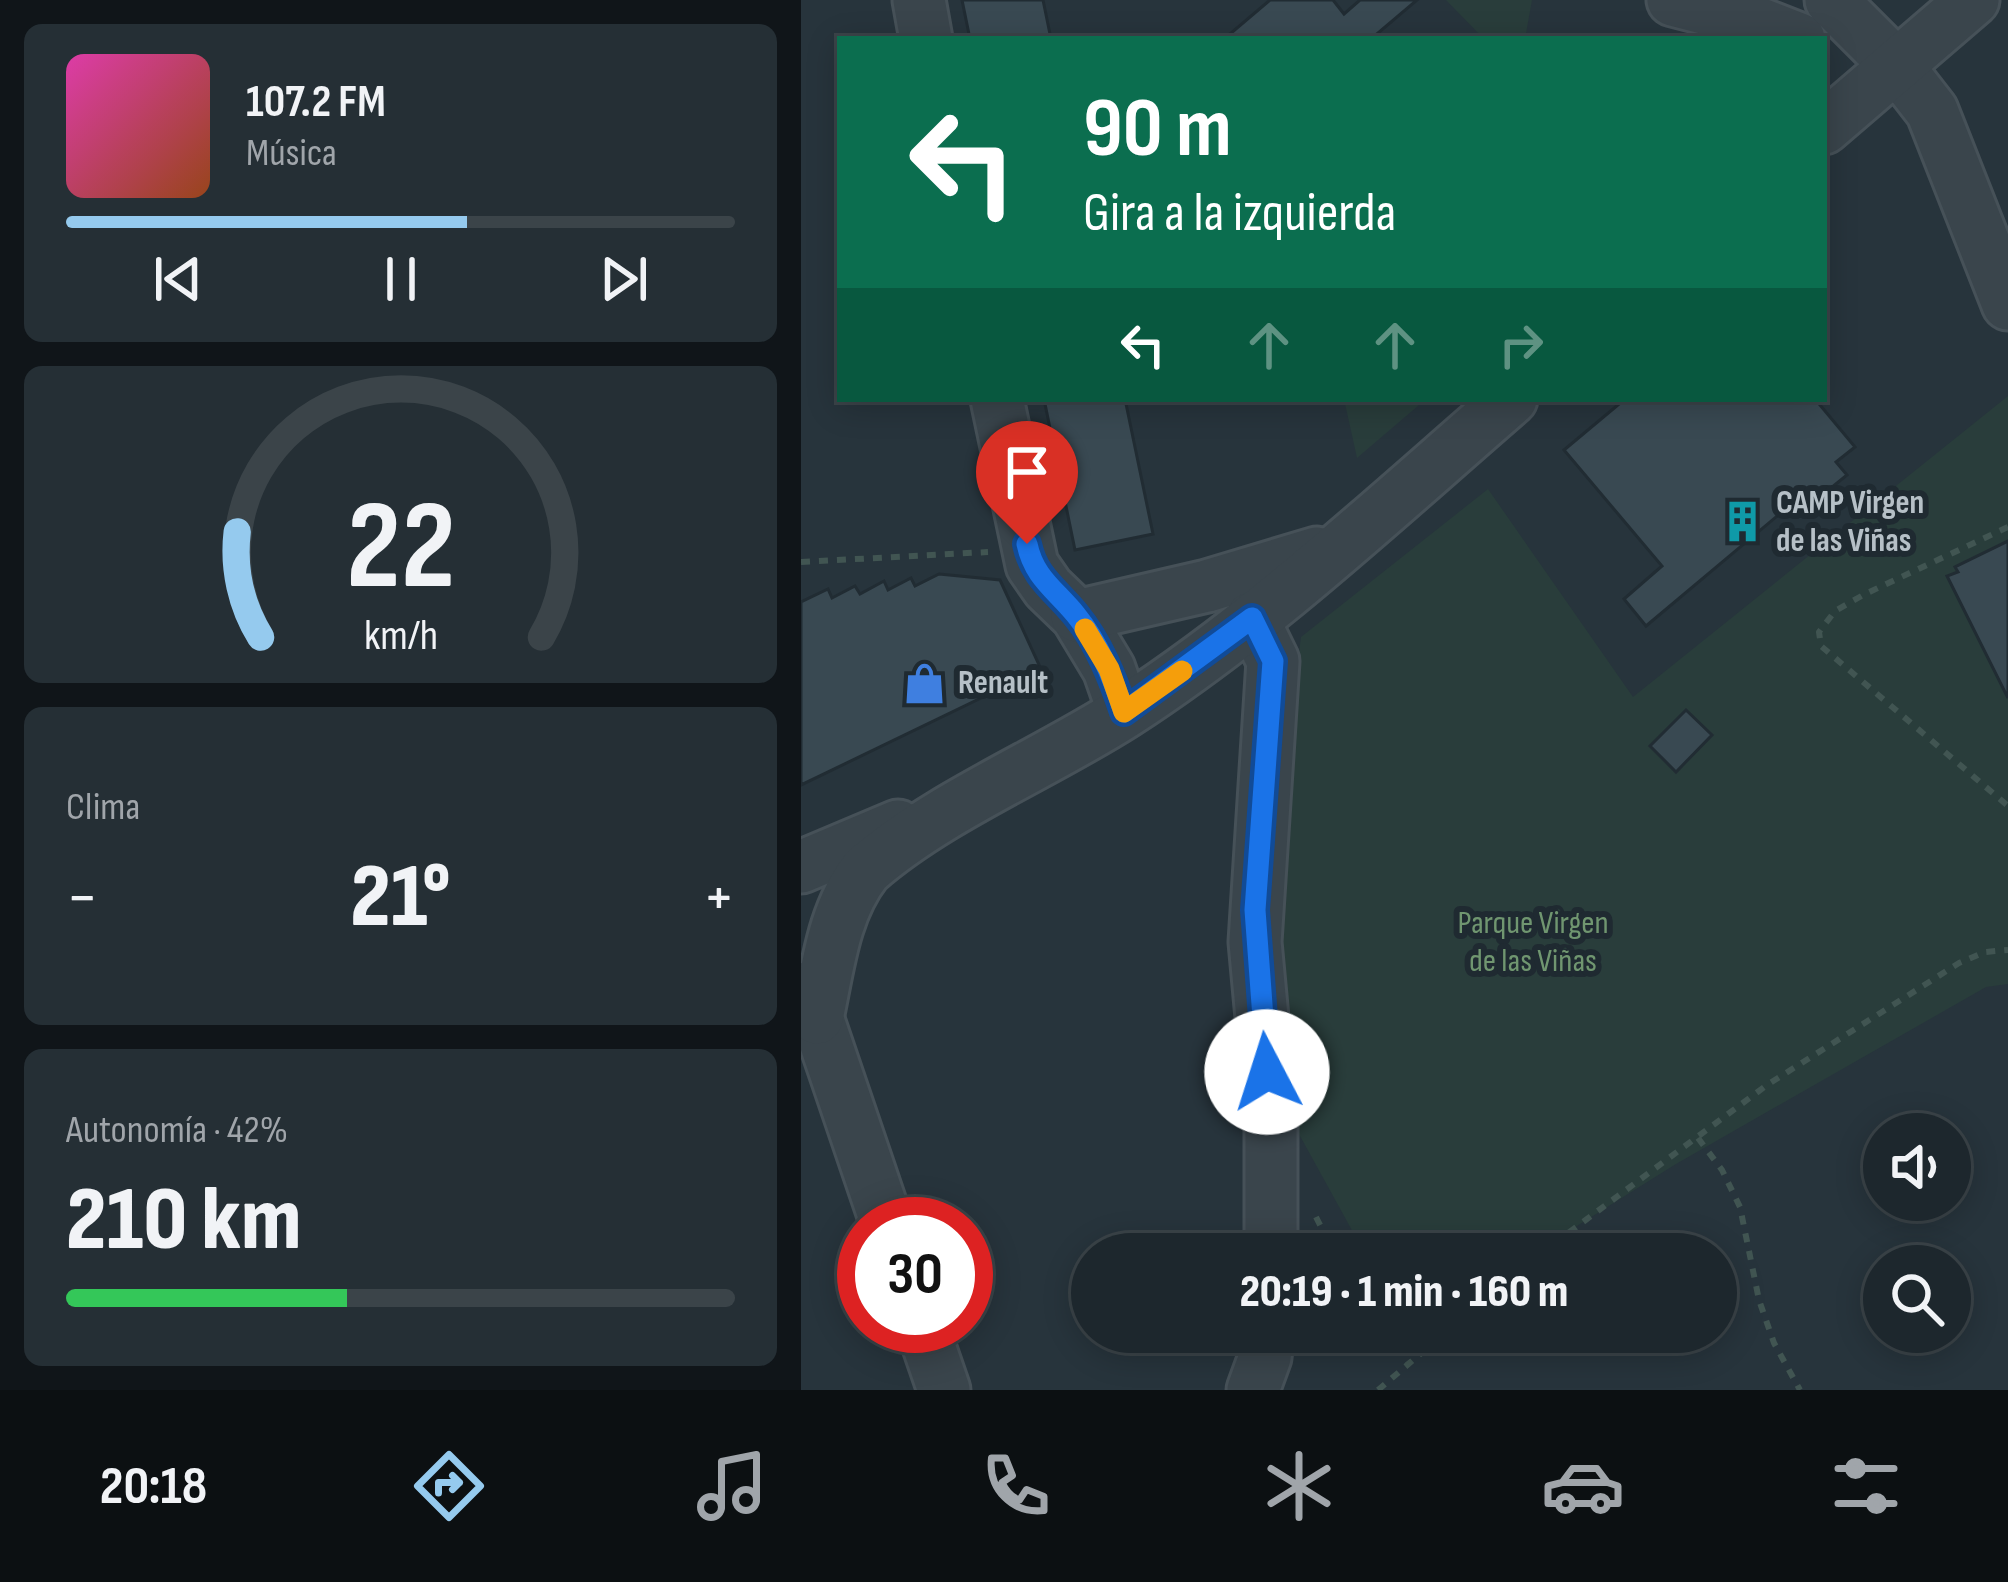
<!DOCTYPE html>
<html lang="es">
<meta charset="utf-8">
<style>
body{margin:0;font-family:"Sofia Sans Condensed",sans-serif;background:#252f35;color:#f1f3f6;height:100vh;display:flex;flex-direction:column;font-size:45px;white-space:nowrap}
*{box-sizing:border-box;margin:0}
p{font-size:39px;color:#a0a5aa}
.icon{flex:none;width:66px;height:66px;fill:none;stroke:currentColor;stroke-width:2;stroke-linecap:round;stroke-linejoin:round}
.map{position:relative;flex:1;overflow:hidden}
.side{display:flex;flex-direction:column;gap:24px;padding:24px;background:#101519;width:801px}
.side>*{flex:none}
.top-card{position:absolute;left:36px;top:36px;width:990px;height:366px;border-radius:0px;box-shadow:0 6px 30px #0003,0 0 0 3px #3b4449;background:#0b6e4f;color:#fff;overflow:hidden}
.fabs{position:absolute;left:1062px;top:1113px;display:grid;gap:24px}
.fabs a{display:grid;place-items:center;width:108px;height:108px;border-radius:50%;background:#1d272d;box-shadow:0 6px 30px #0003,0 0 0 3px #3b4449;font-size:60px}
.speed{position:absolute;left:36px;top:1197px;display:flex;gap:24px;font-size:60px;font-weight:700;text-align:center}
.speed>*{display:grid;place-content:center;width:156px;height:156px;border-radius:50%;background:#1d272d;box-shadow:0 6px 30px #0003,0 0 0 3px #3b4449;line-height:1}
.speed .limit{border:18px solid #d22;background:#fff;color:#111}
.pin{position:absolute;display:grid;place-items:center;width:102px;height:102px;color:#fff;margin:-123px -51px;border-radius:50% 50% 50% 0;rotate:-45deg;box-shadow:0 0 12px #0007}
.pin .icon{rotate:45deg}
.me{position:absolute;width:132px;margin:-66px;rotate:355deg;stroke-linejoin:round;filter:drop-shadow(0 0 9px #0008)}
.turn{display:flex;align-items:center;gap:42px;height:252px;padding:0 48px;font-size:54px}
.turn .icon{width:156px;height:156px;stroke-width:2.5}
.turn b{display:block;font-size:84px;line-height:102px}
.lanes{display:flex;align-items:center;height:114px;padding:0 48px;background:#0003;justify-content:center;gap:60px;direction:ltr}
.lanes .off{opacity:.35}
.big{font-size:90px;font-weight:800;line-height:1.1}
.side .widget{flex:1;display:flex;flex-direction:column;justify-content:center;gap:18px;min-width:0;padding:0 42px;border-radius:18px;background:#252f35}
.side .dial{align-items:center;gap:0}
.dial svg{height:312px;overflow:visible;fill:none;stroke:#3b4449;stroke-width:7;stroke-linecap:round;text-anchor:middle}
.dial text{fill:#f1f3f6;stroke:none}
.song{display:flex;align-items:center;gap:36px}
.cover{width:144px;height:144px;border-radius:18px;background:linear-gradient(135deg,hsl(320 70% 55%),hsl(20 70% 35%))}
.played{height:12px;border-radius:6px;background:linear-gradient(90deg,#95caee 60%,#3b4449 60%)}
.keys{display:flex;justify-content:space-around;direction:ltr}
.heat{display:flex;justify-content:space-between;align-items:center;font-size:66px;direction:ltr}
.charge{height:18px;border-radius:9px;background:linear-gradient(90deg,#34c759 42%,#3b4449 0)}
.trip{position:absolute;left:270px;top:1233px;width:666px;height:120px;border-radius:60px;background:#1d272d;box-shadow:0 6px 30px #0003,0 0 0 3px #3b4449;font-weight:800;line-height:120px;text-align:center}
.tabs{display:flex;height:192px;justify-content:space-around;align-items:center;background:#0c1012;color:#a0a5aa}
.tabs .icon{width:84px;height:84px}
.tabs .active{color:#95caee}
.tabs b{font-size:54px;color:#f1f3f6}
main{display:flex;flex:1;min-height:0}
.map>svg:first-child{display:block}
</style>
<main>
<section class="side">
<div class="widget">
<div class="song"><i class="cover"></i><div><b>107.2 FM</b><p>Música</p></div></div>
<div class="played"></div>
<div class="keys"><svg class="icon" aria-label="previous" viewBox="0 0 24 24"><path d="M18 5L8 12l10 7zM5 5v14"/></svg><svg class="icon" aria-label="pause" viewBox="0 0 24 24"><path d="M8 5v14M16 5v14"/></svg><svg class="icon" aria-label="next" viewBox="0 0 24 24"><path d="M6 5l10 7-10 7zM19 5v14"/></svg></div>
</div>
<div class="widget dial"><svg viewBox="0 0 100 80">
<path d="M14 69A42 42 0 1 1 86 69"/>
<path d="M14 69A42 42 0 0 1 8 42" stroke="#95caee"/>
<text x="50" y="56" font-size="32" font-weight="700">22</text>
<text x="50" y="72" font-size="11">km/h</text>
</svg></div>
<div class="widget"><p>Clima</p>
<div class="heat"><a>−</a><b class="big">21°</b><a>+</a></div>
</div>
<div class="widget"><p>Autonomía · 42%</p><b class="big">210 km</b><div class="charge"></div></div>
</section>
<div class="map">
<svg width="1207" height="1390" viewBox="0 0 1207 1390">
<rect width="100%" height="100%" fill="#27343c"/>
<g fill="#293d3b">
<path d="M645,0H731L724,39H683Z"/>
<path d="M1207,396V984L1185,987L875,1164L731,1254H564L477,1096L464,923L500,637L687,489L832,697Z"/>
<path d="M543,399H625L556,458Z"/>
</g>
<g fill="#394952" stroke="#212c33" stroke-width="3">
<path d="M161,0H242L250,39H169Z"/>
<path d="M469,0H532L543,14L559,0H616L570,39H423Z"/>
<path d="M243,399H324L352,534L274,550Z"/>
<path d="M824,399H1014L1054,447L1035,462L1046,475L1014,501L1006,491L845,626L823,599L861,566L763,450Z"/>
<path d="M1207,541V698L1146,576L1157,572L1154,567Z"/>
<path d="M138,574L199,580L240,669L0,785V602L27,589L31,598L54,586L59,594L83,581L87,590L110,578L114,586Z"/>
<path d="M885,710L911,735L875,772L849,746Z"/>
</g>
<g fill="none" stroke-linecap="round" stroke-linejoin="round">
<defs>
<g id="minor">
<path d="M118,0L125,39"/>
<path d="M872,0L949,20L998,39"/>
<path d="M1030,0L1096,66L1131,111L1207,304"/>
<path d="M1023,128L1172,0"/>
<path d="M196,399L231,565L247,588L276,616L308,669L323,712"/>
<path d="M276,616L406,586L516,553"/>
<path d="M451,618L472,661L454,942L470,1115V1254"/>
<path d="M0,867L97,826"/>
<path d="M6,988L86,1224"/>
<path d="M16,1018C27,967 32,912 65,870C137,807 243,764 324,712C463,622 585,507 710,399"/>
<path d="M121,1326L143,1390"/>
<path d="M452,1390L464,1357L467,1332"/>
</g>
</defs>
<use href="#minor" stroke="#465158" stroke-width="57"/>
<g stroke="#415552" stroke-width="6" stroke-dasharray="9 9" stroke-linecap="butt">
<path d="M1207,527L1064,594L1034,611L1018,632L1020,646L1207,806"/>
<path d="M0,562L187,552"/>
<path d="M897,1138L921,1170L939,1207L958,1300L973,1343L999,1390"/>
<path d="M515,1217L534,1254"/>
<path d="M739,1254L966,1085L1158,963L1184,952L1207,950"/>
<path d="M585,1332L608,1363"/>
<path d="M577,1390L645,1332"/>
</g>
<use href="#minor" stroke="#3a454c" stroke-width="51"/>
</g>
<g fill="none" stroke-linecap="round" stroke-linejoin="round">
<defs>
<path id="route" d="M226,544C233,578 255,590 275,615C298,643 312,679 323,712L451,618L472,661L454,910L466,1072"/>
</defs>
<use href="#route" stroke="#114b97" stroke-width="30"/>
<use href="#route" stroke="#1a73e8" stroke-width="21"/>
<path stroke="#f59e0b" stroke-width="21" d="M284,629L308,669L323,712L381,671"/>
</g>
<defs>
<symbol id="building-bare" viewBox="-9 -9 18 18"><path d="M-4-6H4V6H1V3H-1V6H-4ZM-2.5-4.3h1.7v1.8h-1.7ZM.8-4.3h1.7v1.8H.8ZM-2.5-1h1.7V.8h-1.7ZM.8-1h1.7V.8H.8Z" fill="#0f9aa8" stroke="#1f2a31" stroke-width="2.5" paint-order="stroke"/></symbol>
<symbol id="shop-bare" viewBox="-9 -9 18 18"><path d="M-5-2.5h2.3a2.7 3.5 0 0 1 5.4 0H5L5.5 6h-11ZM-1.5-2.5h3a1.5 2.3 0 0 0-3 0Z" fill="#3f7fe0" stroke="#1f2a31" stroke-width="2.5" paint-order="stroke"/></symbol>
</defs>
<g fill-rule="evenodd">
<use href="#building-bare" x="912" y="492" width="59" height="59"/>
<use href="#shop-bare" x="94" y="654" width="59" height="59"/>
</g>
<g text-anchor="middle" dominant-baseline="central" stroke-width="12" stroke-linejoin="round" paint-order="stroke">
<g font-size="33" font-weight="bold" fill="#b6c0c7" stroke="#1f2a31" text-anchor="start">
<text x="975" y="503">CAMP Virgen<tspan x="975" dy="38">de las Viñas</tspan></text>
<text x="157" y="683">Renault</text>
</g>
<g font-size="33" fill="#709670" stroke="#1f2a31">
<text x="732" y="923">Parque Virgen<tspan x="732" dy="38">de las Viñas</tspan></text>
</g>
</g>
</svg>
<div class="fabs">
<a><svg class="icon" aria-label="sound" viewBox="0 0 24 24"><path d="M4 9h4l5-4v14l-5-4H4zM17 9q2 3 0 6"/></svg></a>
<a><svg class="icon" aria-label="search" viewBox="0 0 24 24"><circle cx="10" cy="10" r="6"/><path d="M15 15l6 6"/></svg></a>
</div>
<div class="speed"><div class="limit">30</div></div>
<div class="pin" style="left:226px;top:544px;background:#d93025"><svg class="icon" aria-label="arrive" viewBox="0 0 24 24"><path d="M6 21V4h12l-3 4 3 4H6"/></svg></div>
<svg class="me" style="left:466px;top:1072px" viewBox="-20 -20 40 40"><circle r="19" fill="#fff"/><path d="M0-13L10 11 0 6-10 11z" fill="#1a73e8"/></svg>
<div class="trip">20:19 · 1 min · 160 m</div>
<div class="top-card">
<div class="turn"><svg class="icon" aria-label="left" viewBox="0 0 24 24"><path d="M17 20v-9H6M10 6l-5 5 5 5"/></svg><div><b>90 m</b>Gira a la izquierda</div></div>
<div class="lanes"><svg class="icon" aria-label="left" viewBox="0 0 24 24"><path d="M17 20v-9H6M10 6l-5 5 5 5"/></svg><svg class="icon off" aria-label="ahead" viewBox="0 0 24 24"><path d="M12 20V5M6 11l6-6 6 6"/></svg><svg class="icon off" aria-label="ahead" viewBox="0 0 24 24"><path d="M12 20V5M6 11l6-6 6 6"/></svg><svg class="icon off" aria-label="right" viewBox="0 0 24 24"><path d="M7 20v-9h11M14 6l5 5-5 5"/></svg></div>
</div>
</div>
</main>
<nav class="tabs">
<b>20:18</b>
<svg class="icon active" aria-label="directions" viewBox="0 0 24 24"><path d="M12 3l9 9-9 9-9-9zM9 14v-3h6M13 9l2 2-2 2"/></svg>
<svg class="icon" aria-label="music" viewBox="0 0 24 24"><path d="M9 18V5l10-2v13"/><circle cx="6" cy="18" r="3"/><circle cx="16" cy="16" r="3"/></svg>
<svg class="icon" aria-label="phone" viewBox="0 0 24 24"><path d="M5 4h4l2 5-3 2q2 4 5 5l2-3 5 2v4C11 20 4 13 5 4z"/></svg>
<svg class="icon" aria-label="climate" viewBox="0 0 24 24"><path d="M12 3v18M4 7l16 10M4 17L20 7"/></svg>
<svg class="icon" aria-label="car" viewBox="0 0 24 24"><path d="M5 17H2v-5l4-1 3-4h7l3 4 3 1v5h-3M9 17h6M6 11h13"/><circle cx="7" cy="17" r="2"/><circle cx="17" cy="17" r="2"/></svg>
<svg class="icon" aria-label="filters" viewBox="0 0 24 24"><path d="M4 7h16M4 17h16"/><circle cx="9" cy="7" r="2"/><circle cx="15" cy="17" r="2"/></svg>
</nav>
